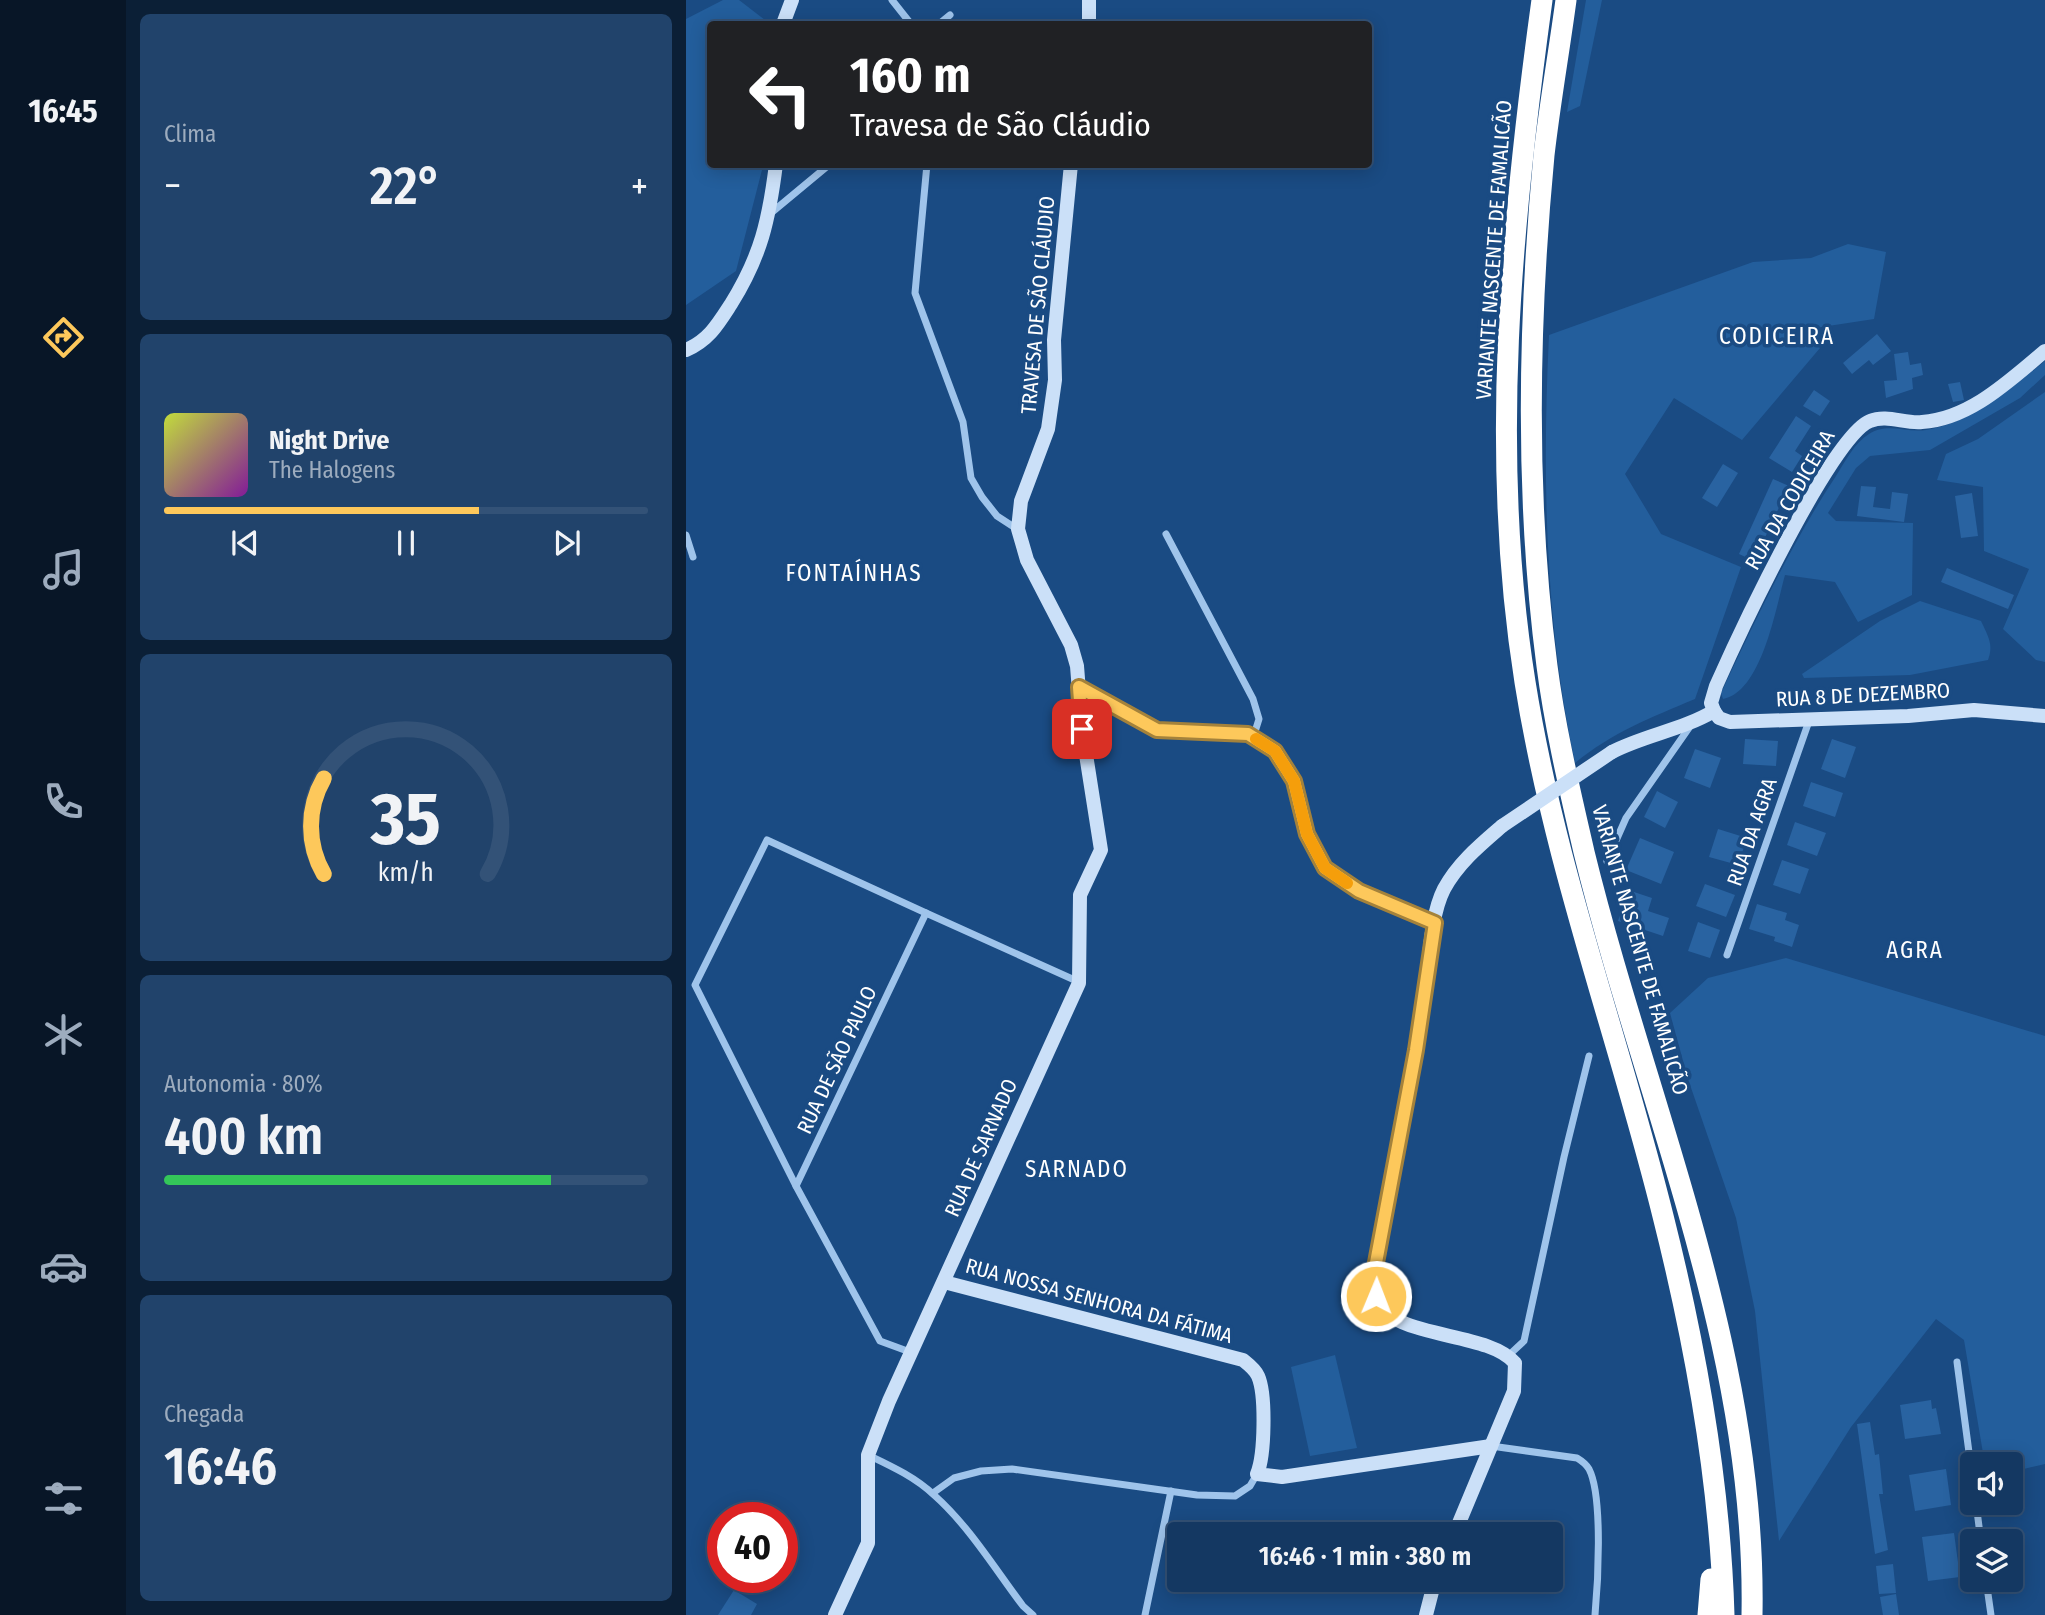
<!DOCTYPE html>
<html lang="pt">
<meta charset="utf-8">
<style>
body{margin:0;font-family:"Fira Sans Condensed",sans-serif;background:#21436b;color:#f1f3f6;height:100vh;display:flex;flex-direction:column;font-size:26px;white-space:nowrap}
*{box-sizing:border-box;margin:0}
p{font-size:23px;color:#9dacbe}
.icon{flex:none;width:38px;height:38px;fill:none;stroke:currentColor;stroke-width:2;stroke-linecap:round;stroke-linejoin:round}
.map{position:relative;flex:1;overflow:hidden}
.drawer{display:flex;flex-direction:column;gap:14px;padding:14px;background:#0b1f36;width:560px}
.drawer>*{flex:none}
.guide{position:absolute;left:21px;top:21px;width:665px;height:147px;border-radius:7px;box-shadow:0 4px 18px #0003,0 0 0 2px #335277;background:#202124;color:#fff;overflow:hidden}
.buttons{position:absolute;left:1274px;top:1452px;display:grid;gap:14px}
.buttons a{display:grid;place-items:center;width:63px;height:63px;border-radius:7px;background:#143862;box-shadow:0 4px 18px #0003,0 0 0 2px #335277;font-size:35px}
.speed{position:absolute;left:21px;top:1502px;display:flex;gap:14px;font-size:35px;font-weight:700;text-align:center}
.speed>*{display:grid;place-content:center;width:91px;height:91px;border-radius:50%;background:#143862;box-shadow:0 4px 18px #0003,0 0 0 2px #335277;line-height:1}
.speed .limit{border:10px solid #d22;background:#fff;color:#111}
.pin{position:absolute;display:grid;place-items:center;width:60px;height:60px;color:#fff;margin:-30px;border-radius:14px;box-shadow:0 4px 10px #0006}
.me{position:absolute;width:77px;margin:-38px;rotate:1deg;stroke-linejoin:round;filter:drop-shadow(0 0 5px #0008)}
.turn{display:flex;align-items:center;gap:24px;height:147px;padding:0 28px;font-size:32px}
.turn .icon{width:91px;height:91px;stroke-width:2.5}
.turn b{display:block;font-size:49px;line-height:60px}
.big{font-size:52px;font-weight:600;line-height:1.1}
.drawer .widget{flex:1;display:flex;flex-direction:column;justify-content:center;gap:10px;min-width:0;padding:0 24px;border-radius:10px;background:#21436b}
.drawer .dial{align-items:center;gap:0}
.dial svg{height:182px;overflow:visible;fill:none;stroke:#335277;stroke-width:7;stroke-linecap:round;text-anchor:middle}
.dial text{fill:#f1f3f6;stroke:none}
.song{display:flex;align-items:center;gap:21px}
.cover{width:84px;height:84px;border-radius:10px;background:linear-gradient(135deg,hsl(70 70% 55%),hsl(290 70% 35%))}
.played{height:7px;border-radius:4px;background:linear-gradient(90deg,#fdc85b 65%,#335277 65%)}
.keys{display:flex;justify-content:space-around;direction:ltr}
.heat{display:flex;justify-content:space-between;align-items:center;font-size:38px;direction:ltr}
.charge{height:10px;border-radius:5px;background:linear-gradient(90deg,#34c759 80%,#335277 0)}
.trip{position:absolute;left:481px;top:1522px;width:396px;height:70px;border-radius:7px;background:#143862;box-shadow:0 4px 18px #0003,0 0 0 2px #335277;font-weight:600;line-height:70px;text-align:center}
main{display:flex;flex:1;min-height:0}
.tab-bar{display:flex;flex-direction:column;width:126px;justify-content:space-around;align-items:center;background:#081627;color:#9dacbe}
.tab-bar .icon{width:49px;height:49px}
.tab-bar .active{color:#fdc85b}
.tab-bar b{font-size:32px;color:#f1f3f6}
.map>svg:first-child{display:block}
</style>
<main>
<nav class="tab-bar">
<b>16:45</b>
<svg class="icon active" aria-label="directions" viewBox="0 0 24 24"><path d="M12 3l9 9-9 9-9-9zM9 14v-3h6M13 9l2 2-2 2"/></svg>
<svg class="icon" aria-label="music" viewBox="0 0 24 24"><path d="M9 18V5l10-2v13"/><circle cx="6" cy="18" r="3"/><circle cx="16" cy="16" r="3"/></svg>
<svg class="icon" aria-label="phone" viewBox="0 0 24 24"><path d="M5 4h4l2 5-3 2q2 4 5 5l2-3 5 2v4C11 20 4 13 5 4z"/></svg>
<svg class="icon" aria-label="climate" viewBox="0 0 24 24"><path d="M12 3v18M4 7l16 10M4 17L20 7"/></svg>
<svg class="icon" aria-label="car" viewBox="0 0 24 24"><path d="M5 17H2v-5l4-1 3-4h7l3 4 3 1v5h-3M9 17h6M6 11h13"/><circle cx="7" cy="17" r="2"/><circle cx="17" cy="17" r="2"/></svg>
<svg class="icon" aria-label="filters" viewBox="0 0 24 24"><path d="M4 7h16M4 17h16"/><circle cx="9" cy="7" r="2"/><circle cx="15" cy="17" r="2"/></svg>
</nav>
<section class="drawer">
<div class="widget"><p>Clima</p>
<div class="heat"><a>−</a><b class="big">22°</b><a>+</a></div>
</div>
<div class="widget">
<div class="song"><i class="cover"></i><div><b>Night Drive</b><p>The Halogens</p></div></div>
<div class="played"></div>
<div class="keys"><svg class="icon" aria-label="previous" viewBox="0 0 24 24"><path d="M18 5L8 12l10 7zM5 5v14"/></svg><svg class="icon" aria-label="pause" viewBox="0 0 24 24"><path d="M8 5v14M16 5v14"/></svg><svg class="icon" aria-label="next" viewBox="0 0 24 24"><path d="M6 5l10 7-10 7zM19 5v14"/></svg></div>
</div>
<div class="widget dial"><svg viewBox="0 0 100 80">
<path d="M14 69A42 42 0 1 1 86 69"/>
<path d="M14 69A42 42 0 0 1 14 27" stroke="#fdc85b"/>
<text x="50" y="56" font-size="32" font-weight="700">35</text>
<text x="50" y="72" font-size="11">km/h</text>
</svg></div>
<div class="widget"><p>Autonomia · 80%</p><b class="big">400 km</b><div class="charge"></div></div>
<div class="widget"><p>Chegada</p><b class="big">16:46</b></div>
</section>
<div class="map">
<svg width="1359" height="1615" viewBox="0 0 1359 1615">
<rect width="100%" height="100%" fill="#1a4b83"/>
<g fill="#235e9c">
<path d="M37,0H53L83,23L24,24V164L77,166L50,271L0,305V19Z"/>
<path d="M900,0H916L894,106L881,112Z"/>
<path d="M1162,244L1200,252L1188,319L1116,330L1134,348L1056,440L988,398L939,474L975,534L1055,567L1009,699C966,717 925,733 889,763C859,623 856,478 863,335L1067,262L1125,258Z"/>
<path d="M1359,361V375L1334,398L1244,450L1184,456L1170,468L1142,513L1150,521L1227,523L1226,595L1172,622L1149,582L1099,575C1090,607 1076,692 1037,699L1035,693C1070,619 1105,544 1150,476C1159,462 1168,443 1183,434C1201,422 1220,433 1240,430C1285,423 1324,389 1359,361Z"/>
<path d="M1359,392V662L1350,660L1317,629L1343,569L1298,551L1297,487L1251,480L1260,454L1292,439Z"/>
<path d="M1234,601L1295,621C1302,636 1308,645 1302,660L1224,675L1118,678L1116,674L1194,621Z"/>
<path d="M1100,958L1359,1036V1464L1325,1472V1465H1299L1278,1340L1250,1319L1165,1427L1093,1541L1069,1311L1050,1218L1002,1079L984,1013L1022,978Z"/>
<path d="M649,1355L671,1448L624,1456L605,1367Z"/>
</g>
<g fill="#2963a1">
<path d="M1191,334L1205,351L1187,365L1183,360L1166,374L1157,363Z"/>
<path d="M1222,352L1224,365L1235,363L1237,375L1226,378L1227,389L1200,398L1198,381L1211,380L1208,354Z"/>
<path d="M1274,382L1278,400L1267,402L1262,384Z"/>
<path d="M1128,390L1144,401L1134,416L1117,406Z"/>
<path d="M1110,416L1125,426L1109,451L1116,456L1106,472L1083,458Z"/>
<path d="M1037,464L1052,473L1031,507L1016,498Z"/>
<path d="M1087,479L1103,486L1068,561L1053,554Z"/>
<path d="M1175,486L1190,487L1187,507L1204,509L1206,492L1222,494L1218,522L1171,516Z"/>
<path d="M1286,493L1292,536L1275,538L1269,496Z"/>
<path d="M1261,568L1328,595L1322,609L1255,582Z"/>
<path d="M1059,739L1092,741L1090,766L1057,764Z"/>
<path d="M1146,739L1170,747L1159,778L1135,769Z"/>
<path d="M1009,749L1035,758L1024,788L998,778Z"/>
<path d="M1125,782L1157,793L1149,817L1117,806Z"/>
<path d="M971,791L992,802L979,828L958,817Z"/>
<path d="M1109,822L1140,833L1131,856L1101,845Z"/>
<path d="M1032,829L1061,838L1052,865L1023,857Z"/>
<path d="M954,838L988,852L975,884L940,870Z"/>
<path d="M1096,860L1123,869L1114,894L1087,885Z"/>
<path d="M1019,884L1049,895L1040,917L1010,906Z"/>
<path d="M942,890L966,898L962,911L983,918L977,936L932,921Z"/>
<path d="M1071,904L1101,913L1099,920L1113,925L1106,947L1088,941L1089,937L1063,929Z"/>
<path d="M1012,922L1034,930L1024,958L1002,951Z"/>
<path d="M1245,1400L1246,1409L1250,1408L1255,1434L1219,1439L1214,1405Z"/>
<path d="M1184,1422L1189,1455L1193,1454L1197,1494H1193L1202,1550L1189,1554L1171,1424Z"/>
<path d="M1260,1469L1265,1505L1229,1511L1223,1475Z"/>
<path d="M1268,1533L1274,1577L1242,1581L1236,1537Z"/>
<path d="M1207,1564L1210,1593L1193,1594L1190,1566Z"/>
<path d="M48,1590L71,1604L65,1615H32Z"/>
<path d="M1210,1594L1213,1615H1197L1194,1597Z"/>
</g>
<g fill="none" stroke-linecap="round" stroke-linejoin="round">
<g stroke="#9fc4eb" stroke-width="7">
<path d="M206,0L225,24"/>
<path d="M253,24L264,15"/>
<path d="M241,164L229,293L277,422L285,478L296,497L311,516L331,529"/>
<path d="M85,213L144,164"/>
<path d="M480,534L567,699L573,719L567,738"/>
<path d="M0,535L7,557"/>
<path d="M393,687L471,730L562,734L589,751L608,781L621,834L639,868L673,891L749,923"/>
<path d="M921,861L940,818L1005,725"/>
<path d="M1041,955L1123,721"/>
<path d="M110,1186L9,985L81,840L240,913"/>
<path d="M224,1352L194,1341L110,1186L240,913L393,982"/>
<path d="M823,1355L838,1341L878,1157L903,1056"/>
<path d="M1271,1362L1286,1475"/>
<path d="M805,1446L891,1458C896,1461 900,1464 903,1469C917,1496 912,1583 909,1615"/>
<path d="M182,1455C205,1466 229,1477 248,1495C283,1526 309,1569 337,1606L347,1615"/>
<path d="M247,1493L268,1478L295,1471L326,1469L511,1495L549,1496L564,1486L571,1474"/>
<path d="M1290,1503L1295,1542"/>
<path d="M1300,1580L1305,1615"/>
<path d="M459,1615L485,1491"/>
</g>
<g stroke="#cbe0f8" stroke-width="14">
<path d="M403,0V24"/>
<path d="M97,24L106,0"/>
<path d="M0,350C23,340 32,324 45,304C75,256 83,220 90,164"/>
<path d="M1028,711L1025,703L1030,686C1050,641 1145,436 1184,421C1201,414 1219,424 1236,422C1284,419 1324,380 1359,351"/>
<path d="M1028,711L1033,718L1044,722L1222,716L1288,710L1359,716"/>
<path d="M926,752C959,735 996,730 1028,711"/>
<path d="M258,1282L557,1360C562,1364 569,1369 572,1376C580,1394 579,1455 571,1474L596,1477L805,1446"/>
<path d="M768,1535L828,1391L829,1363C800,1329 702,1341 690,1296C688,1288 690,1276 689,1268C705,1180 723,1092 737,1004C743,971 743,918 758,889C772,863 794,845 816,826"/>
<path d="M149,1615L182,1543V1455L203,1401L393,983L394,895L415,850L396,729L391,666L385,645L341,560L332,529L335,501L362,429L369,380L368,340L385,164"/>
<path d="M740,1615L749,1580"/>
</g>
<g stroke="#fff" stroke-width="21">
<path d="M856,0C825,225 803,456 839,682C868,865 933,1038 977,1216C1010,1347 1034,1480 1038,1615"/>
<path d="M880,0C873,52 864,103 858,155C842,324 839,498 861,666C869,728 884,791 898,852C960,1105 1071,1350 1066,1615"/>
<path d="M1022,1615L1025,1579"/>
</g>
<path stroke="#cbe0f8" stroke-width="14" d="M816,826L926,752"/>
</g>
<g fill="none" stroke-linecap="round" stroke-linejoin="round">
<defs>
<path id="route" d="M396,729L393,687L471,730L562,734L589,751L608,781L621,834L639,868L673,891L749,923L730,1050L689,1268L690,1296"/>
</defs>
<use href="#route" stroke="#a4823b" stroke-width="18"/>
<use href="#route" stroke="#fdc85b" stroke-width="12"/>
<path stroke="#f59e0b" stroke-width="12" d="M570,739L589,751L608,781L621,834L639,868L661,883"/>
</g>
<g text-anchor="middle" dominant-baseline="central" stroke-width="7" stroke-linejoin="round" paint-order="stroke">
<g font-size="21" fill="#fff" stroke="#1a4b83">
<text transform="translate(808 250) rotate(-86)">VARIANTE NASCENTE DE FAMALICÃO</text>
<text transform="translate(352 305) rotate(-85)">TRAVESA DE SÃO CLÁUDIO</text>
<text transform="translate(1104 500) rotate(-60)">RUA DA CODICEIRA</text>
<text transform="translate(1177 695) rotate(-3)">RUA 8 DE DEZEMBRO</text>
<text transform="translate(1066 832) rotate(-71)">RUA DA AGRA</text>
<text transform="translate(954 950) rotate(74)">VARIANTE NASCENTE DE FAMALICÃO</text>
<text transform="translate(151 1060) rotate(-65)">RUA DE SÃO PAULO</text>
<text transform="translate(295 1148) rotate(-66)">RUA DE SARNADO</text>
<text transform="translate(413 1301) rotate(15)">RUA NOSSA SENHORA DA FÁTIMA</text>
</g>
<g font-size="23" letter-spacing="2" fill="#fff" stroke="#1a4b83">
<text x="1091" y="336">CODICEIRA</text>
<text x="168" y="573">FONTAÍNHAS</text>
<text x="1229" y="950">AGRA</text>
<text x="391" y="1169">SARNADO</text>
</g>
</g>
</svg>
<div class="buttons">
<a><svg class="icon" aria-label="sound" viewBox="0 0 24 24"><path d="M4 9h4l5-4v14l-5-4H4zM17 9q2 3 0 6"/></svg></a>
<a><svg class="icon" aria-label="layers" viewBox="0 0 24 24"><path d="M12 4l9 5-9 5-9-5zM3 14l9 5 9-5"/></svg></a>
</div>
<div class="speed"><div class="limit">40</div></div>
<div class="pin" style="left:396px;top:729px;background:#d93025"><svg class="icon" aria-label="arrive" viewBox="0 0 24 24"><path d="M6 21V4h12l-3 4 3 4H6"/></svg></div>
<svg class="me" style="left:690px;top:1296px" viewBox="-20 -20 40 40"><circle r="17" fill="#fdc85b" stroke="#fff" stroke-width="3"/><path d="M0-11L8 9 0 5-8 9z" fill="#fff"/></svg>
<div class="trip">16:46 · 1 min · 380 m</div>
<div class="guide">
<div class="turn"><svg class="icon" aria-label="left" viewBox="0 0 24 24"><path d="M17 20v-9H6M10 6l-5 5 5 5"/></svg><div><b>160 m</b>Travesa de São Cláudio</div></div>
</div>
</div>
</main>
